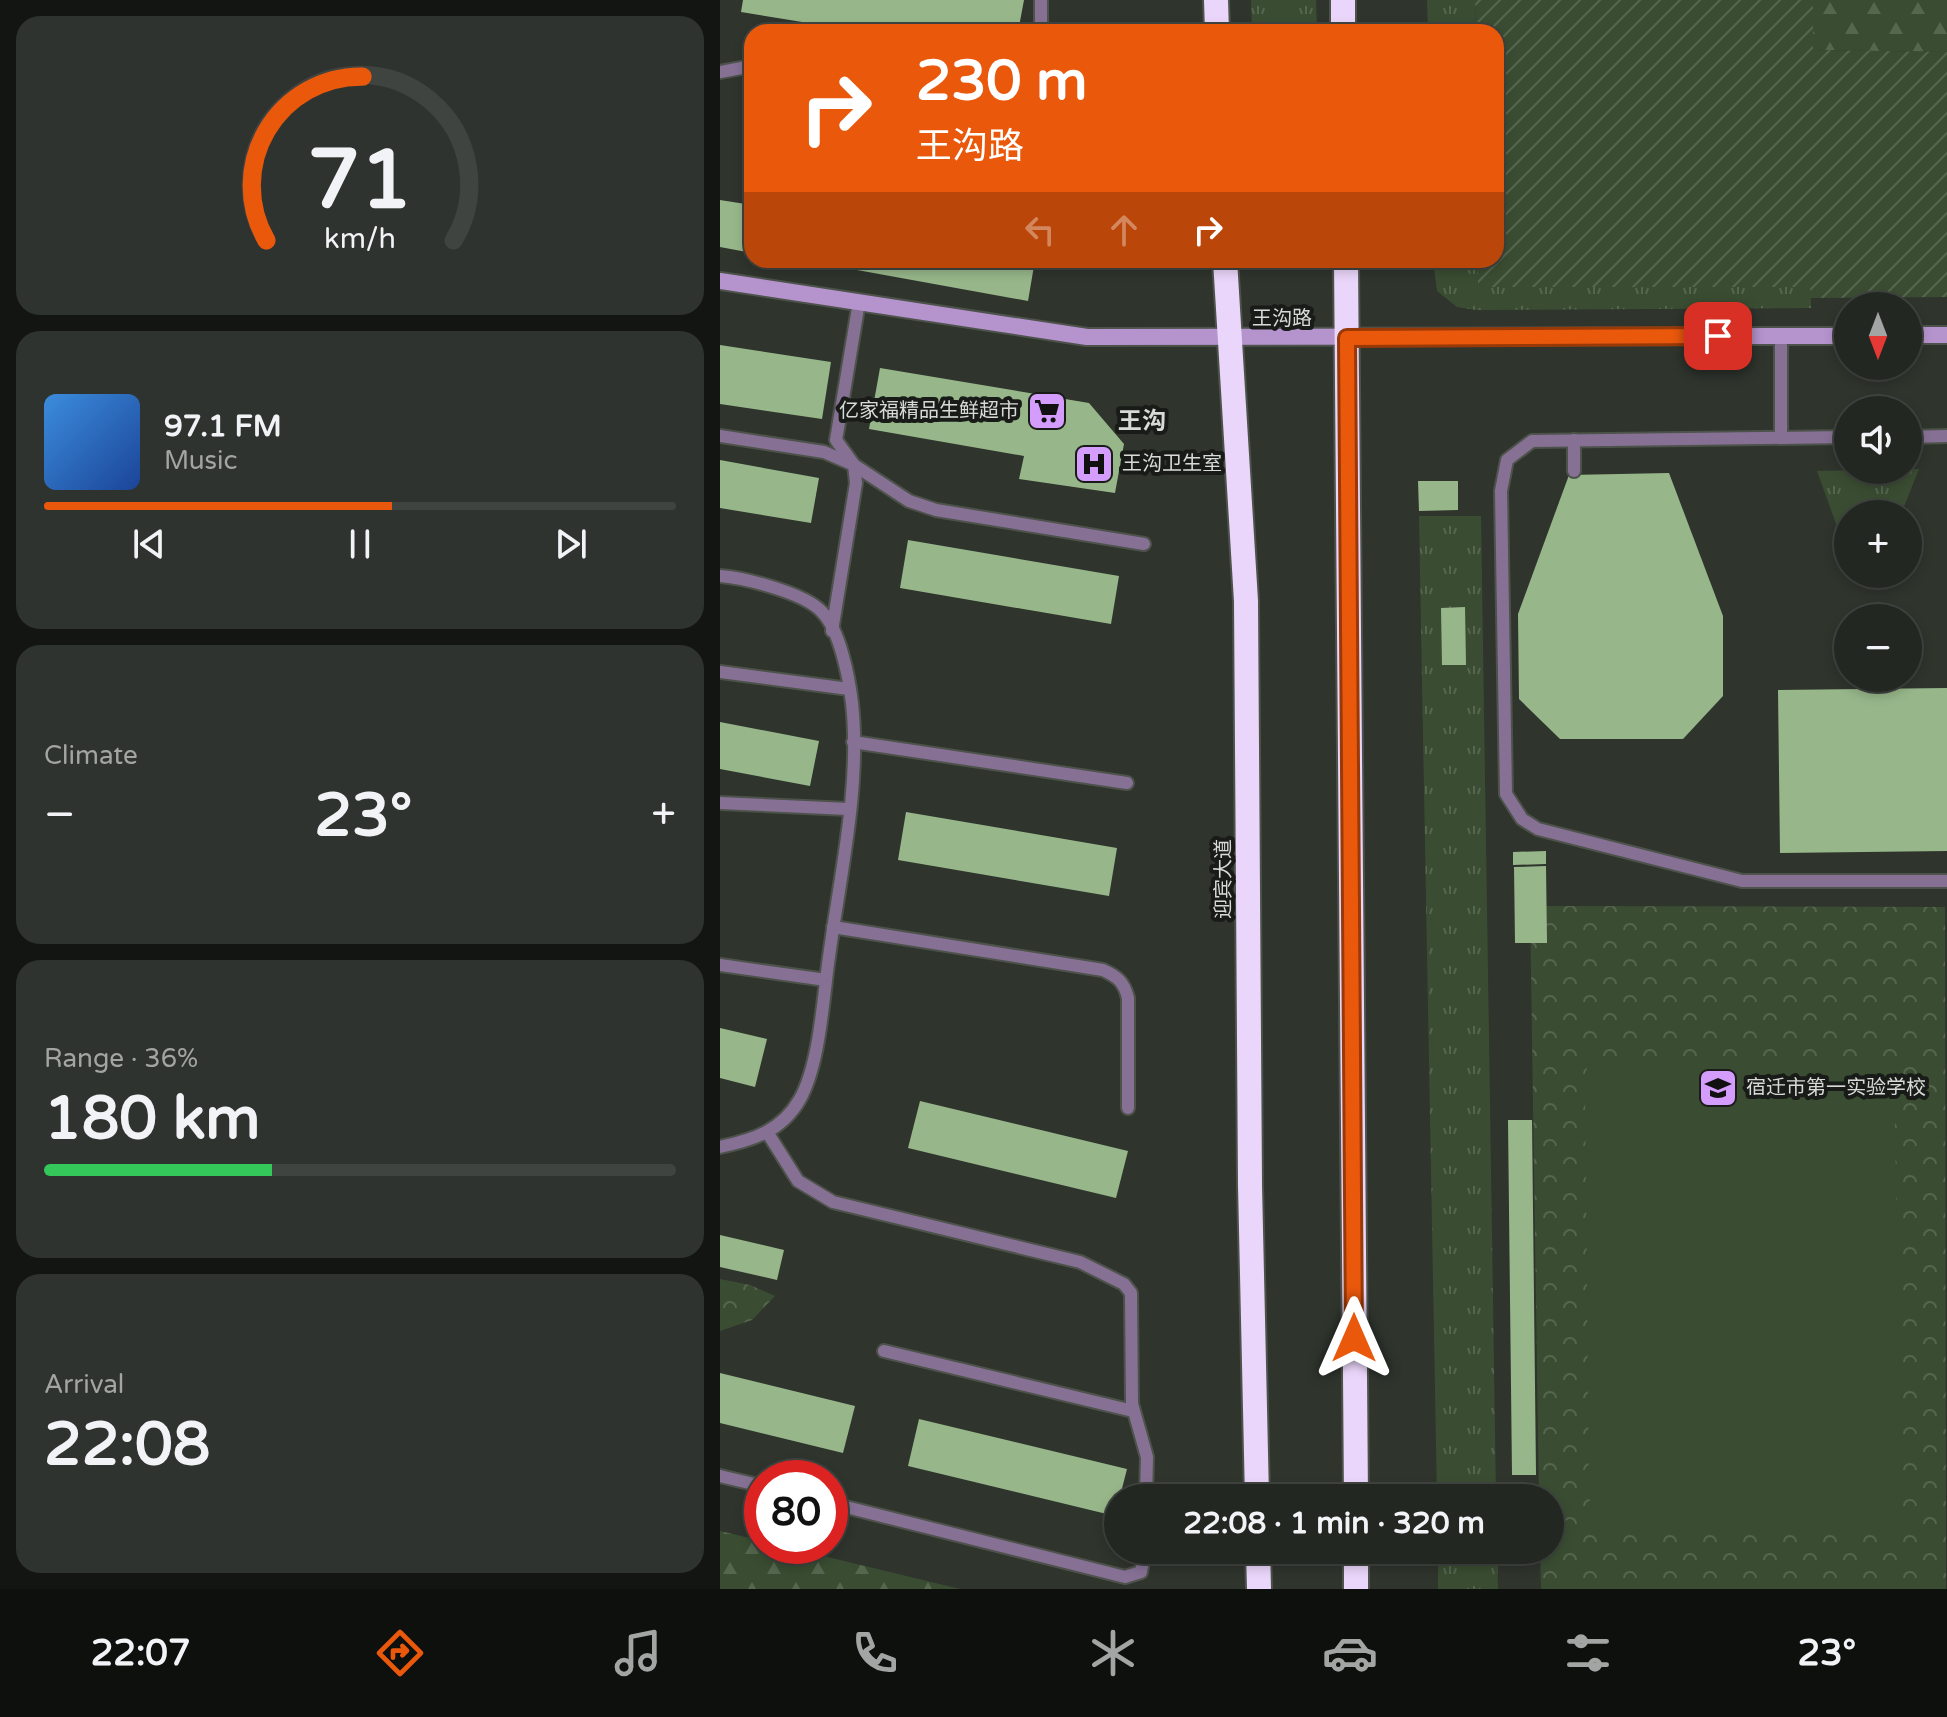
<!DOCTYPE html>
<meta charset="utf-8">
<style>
body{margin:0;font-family:"Varela Round","Noto Sans SC",sans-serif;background:#2f332f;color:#f1f3f6;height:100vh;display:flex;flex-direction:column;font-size:30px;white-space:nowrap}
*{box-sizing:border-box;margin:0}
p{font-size:26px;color:#a3a5a5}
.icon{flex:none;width:44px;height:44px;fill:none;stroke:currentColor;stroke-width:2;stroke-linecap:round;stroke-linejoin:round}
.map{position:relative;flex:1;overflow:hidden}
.sheet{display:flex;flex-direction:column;gap:16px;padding:16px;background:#131513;width:720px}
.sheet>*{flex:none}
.guide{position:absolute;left:24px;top:24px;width:760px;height:244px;border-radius:24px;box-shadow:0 4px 12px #0003,0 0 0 2px #404440;background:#ea580c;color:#fff;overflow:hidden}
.needle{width:52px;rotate:180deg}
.controls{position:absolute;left:1114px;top:292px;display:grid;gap:16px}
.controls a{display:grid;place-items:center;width:88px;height:88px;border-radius:50%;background:#232722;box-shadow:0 4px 12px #0003,0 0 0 2px #404440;font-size:40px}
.speed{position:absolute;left:24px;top:1460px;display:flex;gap:16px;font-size:40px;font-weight:700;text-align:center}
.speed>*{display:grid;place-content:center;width:104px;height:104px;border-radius:50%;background:#232722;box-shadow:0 4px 12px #0003,0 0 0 2px #404440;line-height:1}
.speed .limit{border:12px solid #d22;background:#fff;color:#111}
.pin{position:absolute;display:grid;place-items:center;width:68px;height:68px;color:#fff;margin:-34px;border-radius:16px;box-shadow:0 4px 12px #0006}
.me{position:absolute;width:88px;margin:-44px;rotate:0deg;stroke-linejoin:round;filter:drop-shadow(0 0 6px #0008)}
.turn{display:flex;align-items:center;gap:28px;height:168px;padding:0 40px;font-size:36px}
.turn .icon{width:104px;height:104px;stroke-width:2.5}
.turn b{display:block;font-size:56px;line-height:68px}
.lanes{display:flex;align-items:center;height:76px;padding:0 40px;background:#0003;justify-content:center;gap:40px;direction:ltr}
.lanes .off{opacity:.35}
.big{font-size:60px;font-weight:700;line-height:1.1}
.sheet .tile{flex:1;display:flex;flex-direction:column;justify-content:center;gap:12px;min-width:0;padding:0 28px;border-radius:24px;background:#2f332f}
.sheet .dial{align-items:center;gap:0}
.dial svg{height:208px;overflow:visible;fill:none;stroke:#404440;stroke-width:7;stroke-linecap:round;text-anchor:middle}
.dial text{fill:#f1f3f6;stroke:none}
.song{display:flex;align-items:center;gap:24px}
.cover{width:96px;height:96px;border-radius:12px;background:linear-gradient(135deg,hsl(210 70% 55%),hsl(220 70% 35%))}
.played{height:8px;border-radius:4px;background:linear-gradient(90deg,#ea580c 55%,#404440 55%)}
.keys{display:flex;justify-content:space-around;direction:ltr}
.heat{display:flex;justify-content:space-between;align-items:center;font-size:44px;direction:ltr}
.charge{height:12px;border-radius:6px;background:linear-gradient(90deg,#34c759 36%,#404440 0)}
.trip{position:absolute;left:384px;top:1484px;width:460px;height:80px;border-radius:40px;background:#232722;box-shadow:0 4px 12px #0003,0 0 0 2px #404440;font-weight:700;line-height:80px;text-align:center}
.dock{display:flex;height:128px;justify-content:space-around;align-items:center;background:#0e100e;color:#a3a5a5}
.dock .icon{width:56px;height:56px}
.dock .current{color:#ea580c}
.dock b{font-size:36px;color:#f1f3f6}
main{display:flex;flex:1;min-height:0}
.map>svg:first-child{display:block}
</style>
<main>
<section class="sheet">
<div class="tile dial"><svg viewBox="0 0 100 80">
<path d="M14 69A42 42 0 1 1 86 69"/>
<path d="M14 69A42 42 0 0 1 51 6" stroke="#ea580c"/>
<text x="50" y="56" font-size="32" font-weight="700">71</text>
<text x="50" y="72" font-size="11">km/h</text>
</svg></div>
<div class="tile">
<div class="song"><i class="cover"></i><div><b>97.1 FM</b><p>Music</p></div></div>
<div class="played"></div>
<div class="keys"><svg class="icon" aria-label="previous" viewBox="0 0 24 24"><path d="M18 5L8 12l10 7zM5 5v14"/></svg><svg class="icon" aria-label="pause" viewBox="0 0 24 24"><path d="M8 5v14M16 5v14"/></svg><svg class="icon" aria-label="next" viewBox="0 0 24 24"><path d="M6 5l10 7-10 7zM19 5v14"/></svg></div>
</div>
<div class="tile"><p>Climate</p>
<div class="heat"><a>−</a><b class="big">23°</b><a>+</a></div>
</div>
<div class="tile"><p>Range · 36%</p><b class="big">180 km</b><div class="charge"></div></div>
<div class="tile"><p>Arrival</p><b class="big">22:08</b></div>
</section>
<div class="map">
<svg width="1227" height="1589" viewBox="0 0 1227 1589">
<defs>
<pattern id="grass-tufts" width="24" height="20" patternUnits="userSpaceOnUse" patternTransform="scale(2)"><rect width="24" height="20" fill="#3a4d32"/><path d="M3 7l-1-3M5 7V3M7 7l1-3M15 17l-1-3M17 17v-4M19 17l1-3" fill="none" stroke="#56664f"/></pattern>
<pattern id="forest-firs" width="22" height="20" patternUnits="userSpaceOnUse" patternTransform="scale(2)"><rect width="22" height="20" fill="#3a4d32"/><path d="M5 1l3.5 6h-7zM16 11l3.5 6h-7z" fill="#56664f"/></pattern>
<pattern id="park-crowns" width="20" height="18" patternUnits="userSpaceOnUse" patternTransform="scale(2)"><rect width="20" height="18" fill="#3a4d32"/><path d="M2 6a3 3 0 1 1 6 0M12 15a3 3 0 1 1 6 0" fill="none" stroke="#56664f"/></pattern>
<pattern id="garden-furrows" width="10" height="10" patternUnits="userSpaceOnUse" patternTransform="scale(2)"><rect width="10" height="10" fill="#3a4d32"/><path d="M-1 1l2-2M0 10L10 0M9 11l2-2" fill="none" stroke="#56664f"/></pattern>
</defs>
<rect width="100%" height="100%" fill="#2f342d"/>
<g fill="url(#grass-tufts)">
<path d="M531,0H596L597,32H532Z"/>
<path d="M707,0H755L756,32H708Z"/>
<path d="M713,260H758L759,287H1091V308L756,310L737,307L717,291Z"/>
<path d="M1199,469L1181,514H1128V543H1123L1097,471Z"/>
<path d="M699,516H761L776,1498H717Z"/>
<path d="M718,1550H777L778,1589H718Z"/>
</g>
<g fill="url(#forest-firs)">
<path d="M1093,0H1227V52L1093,50Z"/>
<path d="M0,1531L42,1541V1546H62L240,1589H0Z"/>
</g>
<g fill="url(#park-crowns)">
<path d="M810,906L1225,907L1226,1589H821L820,1550H830V1498H819Z"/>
<path d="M0,1279L30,1285L55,1296L32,1320L0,1331Z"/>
</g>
<path fill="url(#garden-furrows)" d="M755,0H1093V50L1227,52V297L1091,298L1090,287H758V260H776V32H756Z"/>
<path fill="#3a4d32" d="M869,1061H1165L1174,1080L1182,1504L1176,1528L876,1526L869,1497L865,1075Z"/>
<g fill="#97b78a">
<path d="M23,0H304L298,32H144L21,12Z"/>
<path d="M0,200L32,205V253L0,247Z"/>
<path d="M82,260H315L308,301Z"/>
<path d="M0,345L111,362L102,419L0,404Z"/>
<path d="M160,368L369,403L404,444L395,493L299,479L304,456L149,429Z"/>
<path d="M0,460L99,478L91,523L0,508Z"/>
<path d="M949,473L1003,616V696L963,739H840L799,699L798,614L849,475Z"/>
<path d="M698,481H738V510L699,511Z"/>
<path d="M188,540L399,576L391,624L180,588Z"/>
<path d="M745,607L746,665H722L721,608Z"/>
<path d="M1227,688V851L1060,853L1058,690Z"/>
<path d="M0,722L99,741L90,786L0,769Z"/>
<path d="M186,812L397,848L389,896L178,860Z"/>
<path d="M826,851V864L793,865V852Z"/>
<path d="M826,866L827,943H795L794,867Z"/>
<path d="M0,1028L47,1039L35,1087L0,1078Z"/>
<path d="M200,1101L408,1151L396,1198L188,1148Z"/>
<path d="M788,1120H812L816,1475H792Z"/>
<path d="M0,1235L64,1250L57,1280L0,1267Z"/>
<path d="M0,1373L135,1406L123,1453L0,1423Z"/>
<path d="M199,1419L407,1469L395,1516L188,1466Z"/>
</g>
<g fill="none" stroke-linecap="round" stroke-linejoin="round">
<defs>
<g id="lane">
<path d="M321,0V32"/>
<path d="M0,72L32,66"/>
<path d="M1061,336V438"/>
<path d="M0,436L104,452L134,465L189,501L216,510L424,544"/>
<path d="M1128,437L812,441L787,460L781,491L786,794L802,819L818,829L1022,881H1227"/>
<path d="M1188,437L1227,436"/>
<path d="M854,440V471"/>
<path d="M0,576C25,578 85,593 102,612C120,630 129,678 132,703C141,786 120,875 109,957C103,998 100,1063 80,1099C62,1131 33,1140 0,1147"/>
<path d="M112,631L136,483L134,465L116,440L139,302"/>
<path d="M0,672L129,689"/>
<path d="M133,742L407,783"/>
<path d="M0,803L128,809"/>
<path d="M113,927L383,970C398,977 404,982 408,998V1108"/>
<path d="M0,965L106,980"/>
<path d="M47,1132L78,1181L113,1202L360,1262L404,1284L411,1293L412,1404L427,1457L426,1498"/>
<path d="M164,1351L413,1411"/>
<path d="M0,1476L42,1486"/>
<path d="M110,1503L405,1577L421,1572L425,1550"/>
</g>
<g id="secondary">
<path d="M0,281L367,337L1128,336"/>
<path d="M1188,335H1227"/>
</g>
<g id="highway">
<path d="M496,0L497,32"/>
<path d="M623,0V32"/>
<path d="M505,260L526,601L530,1185L537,1498"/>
<path d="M626,260L636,1498"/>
<path d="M538,1550L539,1589"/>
<path d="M636,1550V1589"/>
</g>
</defs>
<use href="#lane" stroke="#4d524b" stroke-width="16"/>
<use href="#secondary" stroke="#4d524b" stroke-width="20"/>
<use href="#highway" stroke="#4d524b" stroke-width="28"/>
<use href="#lane" stroke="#867195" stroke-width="12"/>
<use href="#secondary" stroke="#b594ce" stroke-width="16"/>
<use href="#highway" stroke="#ead6fa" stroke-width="24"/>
</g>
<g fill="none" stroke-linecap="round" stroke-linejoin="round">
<defs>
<path id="route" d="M634,1338L627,338L998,336"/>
</defs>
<use href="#route" stroke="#983908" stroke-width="20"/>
<use href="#route" stroke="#ea580c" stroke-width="14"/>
</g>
<defs>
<symbol id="supermarket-square" viewBox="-11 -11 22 22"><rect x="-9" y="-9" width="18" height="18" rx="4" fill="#d49cfb" stroke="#181b17"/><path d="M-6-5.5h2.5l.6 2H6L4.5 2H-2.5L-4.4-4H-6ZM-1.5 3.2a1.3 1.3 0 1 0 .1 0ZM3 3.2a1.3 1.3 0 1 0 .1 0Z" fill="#111"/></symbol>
<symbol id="hospital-square" viewBox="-11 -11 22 22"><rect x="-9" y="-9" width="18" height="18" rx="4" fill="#d49cfb" stroke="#181b17"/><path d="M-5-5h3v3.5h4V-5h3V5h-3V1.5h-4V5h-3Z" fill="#111"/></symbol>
<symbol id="school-square" viewBox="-11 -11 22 22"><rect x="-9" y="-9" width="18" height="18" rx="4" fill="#d49cfb" stroke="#181b17"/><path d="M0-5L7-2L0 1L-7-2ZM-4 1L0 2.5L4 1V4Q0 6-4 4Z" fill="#111"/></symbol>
</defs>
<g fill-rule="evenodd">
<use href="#supermarket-square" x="305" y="389" width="44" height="44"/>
<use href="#hospital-square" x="352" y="442" width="44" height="44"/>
<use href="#school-square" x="976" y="1066" width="44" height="44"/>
</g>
<g text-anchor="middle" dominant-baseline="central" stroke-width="8" stroke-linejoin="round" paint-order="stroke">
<g font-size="20" fill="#d7dad6" stroke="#181b17">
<text x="562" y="319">王沟路</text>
<text transform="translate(504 879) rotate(-90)">迎宾大道</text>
</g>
<g font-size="20" fill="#d7dad6" stroke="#181b17" text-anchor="start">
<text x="299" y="411" text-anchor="end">亿家福精品生鲜超市</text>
<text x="402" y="464">王沟卫生室</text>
<text x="1026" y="1088">宿迁市第一实验学校</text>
</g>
<g font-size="24" font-weight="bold" fill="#d7dad6" stroke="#181b17">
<text x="422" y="421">王沟</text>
</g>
</g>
</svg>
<div class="controls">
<a><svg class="needle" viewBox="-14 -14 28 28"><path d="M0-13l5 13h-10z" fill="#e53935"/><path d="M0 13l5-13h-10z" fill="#a3a5a5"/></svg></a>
<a><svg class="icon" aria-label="sound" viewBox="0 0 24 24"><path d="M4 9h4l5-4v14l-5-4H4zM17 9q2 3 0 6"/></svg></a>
<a>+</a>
<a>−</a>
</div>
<div class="speed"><div class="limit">80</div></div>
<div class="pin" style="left:998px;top:336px;background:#d93025"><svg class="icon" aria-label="arrive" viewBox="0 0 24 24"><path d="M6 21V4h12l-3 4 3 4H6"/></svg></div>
<svg class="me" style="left:634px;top:1338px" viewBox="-20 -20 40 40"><path d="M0-17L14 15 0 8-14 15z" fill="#ea580c" stroke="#fff" stroke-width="4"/></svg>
<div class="trip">22:08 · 1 min · 320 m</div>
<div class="guide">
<div class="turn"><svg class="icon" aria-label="right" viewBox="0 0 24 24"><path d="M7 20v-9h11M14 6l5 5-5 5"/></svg><div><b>230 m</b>王沟路</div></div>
<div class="lanes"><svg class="icon off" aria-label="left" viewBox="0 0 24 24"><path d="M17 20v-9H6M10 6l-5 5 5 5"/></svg><svg class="icon off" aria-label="ahead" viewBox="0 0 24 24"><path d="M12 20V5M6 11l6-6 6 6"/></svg><svg class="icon" aria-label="right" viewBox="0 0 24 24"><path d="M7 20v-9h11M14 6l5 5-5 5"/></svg></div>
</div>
</div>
</main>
<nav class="dock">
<b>22:07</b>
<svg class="icon current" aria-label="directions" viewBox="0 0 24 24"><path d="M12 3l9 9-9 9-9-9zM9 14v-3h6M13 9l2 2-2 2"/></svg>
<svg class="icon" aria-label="music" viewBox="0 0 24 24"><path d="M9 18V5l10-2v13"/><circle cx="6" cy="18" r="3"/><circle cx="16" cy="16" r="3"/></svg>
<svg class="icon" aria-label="phone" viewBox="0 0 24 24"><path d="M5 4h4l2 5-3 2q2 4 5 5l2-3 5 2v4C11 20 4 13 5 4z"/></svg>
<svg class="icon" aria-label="climate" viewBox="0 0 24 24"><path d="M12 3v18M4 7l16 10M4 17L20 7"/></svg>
<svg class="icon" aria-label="car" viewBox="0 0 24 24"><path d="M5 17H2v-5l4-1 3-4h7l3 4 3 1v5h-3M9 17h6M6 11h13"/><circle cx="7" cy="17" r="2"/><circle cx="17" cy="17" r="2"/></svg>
<svg class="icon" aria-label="filters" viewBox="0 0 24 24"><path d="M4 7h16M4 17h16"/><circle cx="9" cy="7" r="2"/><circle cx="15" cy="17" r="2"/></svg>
<b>23°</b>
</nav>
